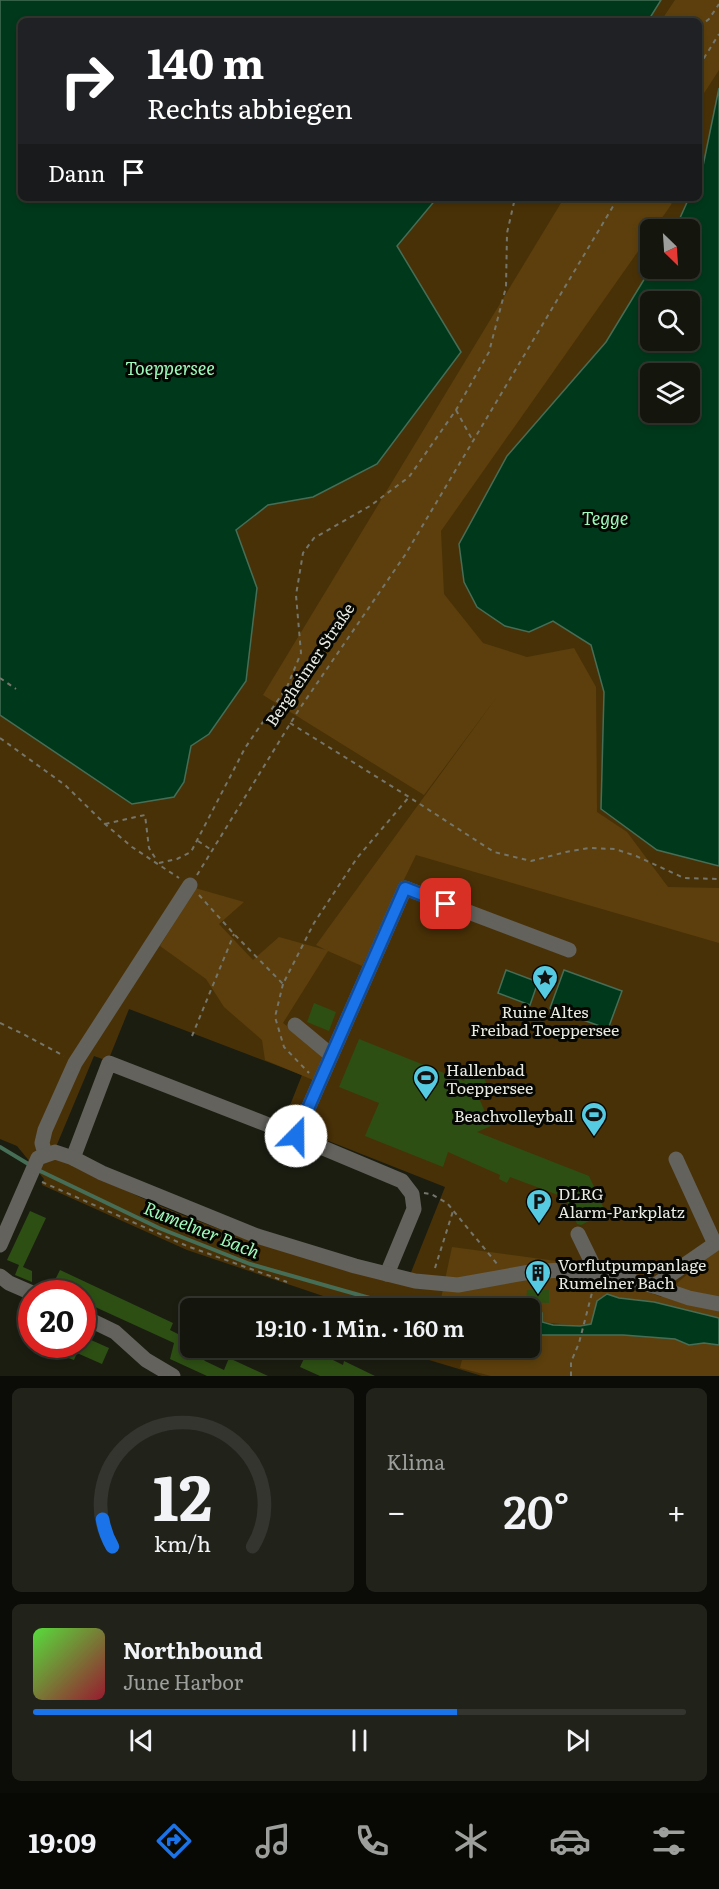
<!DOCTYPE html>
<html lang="de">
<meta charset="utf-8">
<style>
body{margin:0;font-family:Literata,serif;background:#21231b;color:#f1f3f6;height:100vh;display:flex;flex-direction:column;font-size:22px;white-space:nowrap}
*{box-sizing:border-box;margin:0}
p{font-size:20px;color:#9d9f9d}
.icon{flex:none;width:33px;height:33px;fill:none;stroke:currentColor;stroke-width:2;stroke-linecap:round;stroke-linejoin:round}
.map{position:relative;height:1376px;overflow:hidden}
.details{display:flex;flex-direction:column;gap:12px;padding:12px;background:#0b0c07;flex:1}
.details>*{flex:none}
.guide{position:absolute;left:18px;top:18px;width:684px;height:183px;border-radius:9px;box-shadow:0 3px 9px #0003,0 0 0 2px #33352e;background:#202124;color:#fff;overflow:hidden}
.needle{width:39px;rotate:155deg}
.buttons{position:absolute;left:640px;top:219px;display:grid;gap:12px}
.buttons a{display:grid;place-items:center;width:60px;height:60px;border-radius:9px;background:#14160d;box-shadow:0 3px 9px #0003,0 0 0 2px #33352e;font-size:30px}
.speed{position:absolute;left:18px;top:1280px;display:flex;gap:12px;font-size:30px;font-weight:700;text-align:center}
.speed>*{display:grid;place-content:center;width:78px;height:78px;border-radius:50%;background:#14160d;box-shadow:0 3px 9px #0003,0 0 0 2px #33352e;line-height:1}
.speed .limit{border:9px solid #d22;background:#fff;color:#111}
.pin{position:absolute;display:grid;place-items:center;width:51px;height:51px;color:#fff;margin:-26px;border-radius:12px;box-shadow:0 3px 9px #0006}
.me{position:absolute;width:66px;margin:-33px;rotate:22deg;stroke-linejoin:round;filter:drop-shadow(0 0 4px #0008)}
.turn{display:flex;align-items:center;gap:21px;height:126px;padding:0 30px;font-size:27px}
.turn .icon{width:78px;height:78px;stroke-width:2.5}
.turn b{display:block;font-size:42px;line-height:51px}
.then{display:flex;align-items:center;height:57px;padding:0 30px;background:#0003;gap:12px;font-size:22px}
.big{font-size:45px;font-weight:600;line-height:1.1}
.details .card{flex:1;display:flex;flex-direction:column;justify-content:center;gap:9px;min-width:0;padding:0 21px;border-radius:9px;background:#21231b}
.details .dial{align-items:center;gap:0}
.dial svg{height:156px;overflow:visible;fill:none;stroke:#33352e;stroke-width:7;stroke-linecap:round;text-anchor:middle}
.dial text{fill:#f1f3f6;stroke:none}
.song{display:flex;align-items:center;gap:18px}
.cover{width:72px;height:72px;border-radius:9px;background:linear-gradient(135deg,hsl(110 70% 55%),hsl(350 70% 35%))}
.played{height:6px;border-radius:3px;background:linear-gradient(90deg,#1a73e8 65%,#33352e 65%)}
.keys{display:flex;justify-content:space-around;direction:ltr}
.heat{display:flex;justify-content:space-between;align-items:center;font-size:33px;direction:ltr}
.details .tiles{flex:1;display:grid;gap:12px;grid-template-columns:1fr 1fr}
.card:last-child{grid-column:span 2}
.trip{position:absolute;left:180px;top:1298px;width:360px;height:60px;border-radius:9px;background:#14160d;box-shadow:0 3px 9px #0003,0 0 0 2px #33352e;font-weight:600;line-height:60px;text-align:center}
.dock{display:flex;height:96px;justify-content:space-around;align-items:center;background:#080905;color:#9d9f9d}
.dock .icon{width:42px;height:42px}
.dock .on{color:#1a73e8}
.dock b{font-size:27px;color:#f1f3f6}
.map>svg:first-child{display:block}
</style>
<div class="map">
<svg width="719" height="1376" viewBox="0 0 719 1376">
<rect width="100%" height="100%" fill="#1b1d11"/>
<g fill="#493107" fill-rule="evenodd">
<path d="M661,0H719V88L703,166L699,176V21H648Z"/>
<path d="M437,198H689L675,229L651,230V268L606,342L507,456L553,620L591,645L604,692L601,809L657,850L719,866V1376H482L386,1347H530V1308H322L326,1297L187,1250L42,1185L44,1179L17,1146L0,1139V715L132,804L184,782L191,746L209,734L257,588L236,530L268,505L313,497L397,246ZM129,1009L302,1075L283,1123L445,1187L406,1285C326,1264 247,1241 170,1210C130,1194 92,1173 53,1154L94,1056L108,1061Z"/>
</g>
<g fill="#5c3f0c">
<path d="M675,0H719V70L699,101V21H661Z"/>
<path d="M564,198H673L671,205L654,229L651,230V233L441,531L444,594L483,643L527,657L574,648L596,687L597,812L627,832L668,887L719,888V943L416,855L362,966L328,951L283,1023L324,1054L313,1080L265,1060L262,1040L224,1007L206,979L160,946L195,888L244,902L219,924L253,960L279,937L326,950L316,945L499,694L424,795L263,695Z"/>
<path d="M452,1247L579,1264L661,1297L719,1247V1318L654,1302L619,1298L607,1294L597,1301L591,1324L580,1326L542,1322V1313L536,1322H530V1308H439Z"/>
<path d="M530,1335H623L675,1339L689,1345L704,1343L719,1345V1376H491L460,1368L465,1347H530Z"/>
</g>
<g fill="#00381b" stroke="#466e57" stroke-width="1.5" fill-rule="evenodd">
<path d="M0,0H661L648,21H21V198H437L397,246L461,352L377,464L313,497L268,505L236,530L257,588L246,681L209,734L191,746L184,782L174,797L132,804L0,715Z"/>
<path d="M719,88V866L657,850L601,809L604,692L591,645L553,621L529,632L505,626L477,607L464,582L459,544L507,456L606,342L651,268H690V230L675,229L689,198H699V176L703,166ZM651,302H690V340H651ZM651,374H690V412H651Z"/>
<path d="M506,970L538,982L530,1005L498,993Z"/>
<path d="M564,970L622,991L608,1029L550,1008Z"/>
<path d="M607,1294L619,1298L654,1302L719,1318V1345L704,1343L689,1345L675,1339L623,1335H530V1322L536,1321L537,1313H542V1322L553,1325L580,1326L591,1324L597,1301Z"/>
</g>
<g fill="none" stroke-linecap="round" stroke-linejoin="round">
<g stroke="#466e57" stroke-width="4">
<path d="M0,1147L30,1165"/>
<path d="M36,1169L159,1228L250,1264L405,1308"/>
</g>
</g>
<g fill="#2d4f14">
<path d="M314,1003L336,1012L329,1031L307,1022Z"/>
<path d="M359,1039L464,1081L468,1070L483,1076L491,1093L479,1098L491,1126L477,1132L589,1176L606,1213L581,1225L577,1224L566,1198L510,1177L507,1183L499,1179L500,1175L448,1152L443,1167L365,1136L379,1103L339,1087Z"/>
<path d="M30,1211L46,1218L23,1267L32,1271V1282L15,1275L19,1265L7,1260Z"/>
<path d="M60,1270L173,1323L170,1330L190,1340V1347H205L201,1357L205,1361L224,1370L229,1358L268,1376H207L170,1359L174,1343L82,1301V1293H66L52,1286Z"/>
<path d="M527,1290H549V1303L526,1302Z"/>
<path d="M82,1336L109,1348L102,1364L77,1353L74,1360L54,1353L58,1344H82Z"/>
<path d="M309,1348L343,1365L344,1361L375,1376H320L300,1367Z"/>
</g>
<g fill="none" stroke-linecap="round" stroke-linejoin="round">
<g stroke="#74766c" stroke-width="2" stroke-dasharray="4.5 4.5" stroke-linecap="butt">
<path d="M699,27L709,19L719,4"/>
<path d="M699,66L719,34"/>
<path d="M456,410L473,441"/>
<path d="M0,678L16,689"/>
<path d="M287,687L298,711"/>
<path d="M290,723L409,797L494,852L531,861L566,852L589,848L615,849L636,856L684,878L719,879"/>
<path d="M0,738L65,785L105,824L132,847L179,878"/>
<path d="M105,824L145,815L149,848L157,861"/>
<path d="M198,841L213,851"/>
<path d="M159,863L177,859L191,852L245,748L287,687L301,653L296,595L303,553L314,538L370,506L409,477L456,410L489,352L506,287L507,233L515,198"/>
<path d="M197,875L298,711L405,555L618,198"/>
<path d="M199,895L234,934L283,984L314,923L357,858L409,797"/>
<path d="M283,984L275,1017L284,1047L309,1073"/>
<path d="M0,1023L23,1034L64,1056"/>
<path d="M192,1036L234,934"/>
<path d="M42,1182L187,1246L287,1282"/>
<path d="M424,1193L431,1194L447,1203L498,1265"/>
<path d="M152,1209L188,1224"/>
<path d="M435,1268L453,1211"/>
<path d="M571,1376V1362L579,1343L594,1285"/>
</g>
<g stroke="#63625c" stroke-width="15">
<path d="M295,1025L331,1055"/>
<path d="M296,1136L405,888L569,950"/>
<path d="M45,1154L42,1143L45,1130L75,1063L190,885"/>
<path d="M73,1158L109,1063L266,1124L402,1181L412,1194L414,1209L387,1274"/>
<path d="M578,1234L597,1273"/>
<path d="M0,1245L38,1158L55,1152L73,1158L102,1173L257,1236L355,1266L415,1281L458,1285L530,1272L562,1270L597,1273L654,1286L689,1298L719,1304"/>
<path d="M0,1276L9,1283L32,1293"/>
<path d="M654,1286L715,1244L676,1159"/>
<path d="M82,1316L115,1332L146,1360L173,1376"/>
</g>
</g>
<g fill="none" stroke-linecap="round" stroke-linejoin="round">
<defs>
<path id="route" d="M296,1136L405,888L446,904"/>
</defs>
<use href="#route" stroke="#114b97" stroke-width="15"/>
<use href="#route" stroke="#1a73e8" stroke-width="10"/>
</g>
<defs>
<symbol id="sight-pin" viewBox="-11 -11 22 30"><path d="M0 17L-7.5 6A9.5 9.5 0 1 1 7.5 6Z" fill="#55cae0" stroke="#060703"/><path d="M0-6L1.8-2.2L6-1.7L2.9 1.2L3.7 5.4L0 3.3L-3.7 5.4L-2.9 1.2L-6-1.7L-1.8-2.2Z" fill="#111"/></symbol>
<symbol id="stadium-pin" viewBox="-11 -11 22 30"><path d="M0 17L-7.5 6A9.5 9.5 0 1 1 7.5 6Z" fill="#55cae0" stroke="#060703"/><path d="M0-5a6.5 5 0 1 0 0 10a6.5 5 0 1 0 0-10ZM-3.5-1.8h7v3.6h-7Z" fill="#111"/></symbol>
<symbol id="parking-pin" viewBox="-11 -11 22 30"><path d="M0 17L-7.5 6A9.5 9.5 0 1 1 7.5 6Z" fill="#55cae0" stroke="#060703"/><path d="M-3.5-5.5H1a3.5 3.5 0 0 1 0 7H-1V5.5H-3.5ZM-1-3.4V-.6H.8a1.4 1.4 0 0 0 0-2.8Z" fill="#111"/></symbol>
<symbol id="building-pin" viewBox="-11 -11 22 30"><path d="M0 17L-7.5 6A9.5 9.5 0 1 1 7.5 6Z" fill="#55cae0" stroke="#060703"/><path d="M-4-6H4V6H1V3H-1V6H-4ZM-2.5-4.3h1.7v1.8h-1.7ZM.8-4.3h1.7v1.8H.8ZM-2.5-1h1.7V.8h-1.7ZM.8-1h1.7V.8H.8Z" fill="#111"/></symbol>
</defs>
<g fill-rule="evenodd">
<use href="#sight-pin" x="530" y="963" width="30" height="40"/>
<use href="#stadium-pin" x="411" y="1063" width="30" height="40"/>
<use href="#stadium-pin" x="579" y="1100" width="30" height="40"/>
<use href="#parking-pin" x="524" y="1187" width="30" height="40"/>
<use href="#building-pin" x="523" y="1258" width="30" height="40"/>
</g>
<g text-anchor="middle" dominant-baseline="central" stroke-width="6" stroke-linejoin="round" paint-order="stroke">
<g font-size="16" fill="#eaece4" stroke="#060703">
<text transform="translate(309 664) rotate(-56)">Bergheimer Straße</text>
</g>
<g font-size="16" fill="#eaece4" stroke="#060703" text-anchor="start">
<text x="545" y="1011" text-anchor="middle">Ruine Altes<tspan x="545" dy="18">Freibad Toeppersee</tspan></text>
<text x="446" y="1069">Hallenbad<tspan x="446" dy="18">Toeppersee</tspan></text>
<text x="574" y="1115" text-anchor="end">Beachvolleyball</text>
<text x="558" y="1193">DLRG<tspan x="558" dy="18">Alarm-Parkplatz</tspan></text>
<text x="558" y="1264">Vorflutpumpanlage<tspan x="558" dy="18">Rumelner Bach</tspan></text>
</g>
<g font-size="18" font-style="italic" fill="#9efbbc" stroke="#060703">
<text x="170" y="367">Toeppersee</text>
<text x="605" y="517">Tegge</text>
<text transform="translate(202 1229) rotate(22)">Rumelner Bach</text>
</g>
</g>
</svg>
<div class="buttons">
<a><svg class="needle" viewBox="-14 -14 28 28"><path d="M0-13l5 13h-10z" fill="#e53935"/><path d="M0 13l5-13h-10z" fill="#9d9f9d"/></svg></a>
<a><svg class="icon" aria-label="search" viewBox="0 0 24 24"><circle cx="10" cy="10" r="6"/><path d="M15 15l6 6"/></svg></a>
<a><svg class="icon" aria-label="layers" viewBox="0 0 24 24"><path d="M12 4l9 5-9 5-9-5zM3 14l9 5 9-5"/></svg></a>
</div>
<div class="speed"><div class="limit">20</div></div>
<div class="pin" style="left:446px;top:904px;background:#d93025"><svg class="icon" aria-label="arrive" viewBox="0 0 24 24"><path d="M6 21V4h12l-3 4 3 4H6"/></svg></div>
<svg class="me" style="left:296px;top:1136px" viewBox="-20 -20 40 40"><circle r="19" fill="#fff"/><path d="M0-13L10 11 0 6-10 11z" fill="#1a73e8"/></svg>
<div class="trip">19:10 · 1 Min. · 160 m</div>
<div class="guide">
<div class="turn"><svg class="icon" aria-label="right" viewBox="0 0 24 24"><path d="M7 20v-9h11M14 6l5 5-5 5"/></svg><div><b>140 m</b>Rechts abbiegen</div></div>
<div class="then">Dann<svg class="icon" aria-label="arrive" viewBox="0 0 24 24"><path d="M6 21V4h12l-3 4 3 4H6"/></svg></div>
</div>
</div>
<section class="details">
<div class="tiles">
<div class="card dial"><svg viewBox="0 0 100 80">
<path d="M14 69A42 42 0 1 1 86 69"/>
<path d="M14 69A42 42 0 0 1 9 55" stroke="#1a73e8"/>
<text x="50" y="56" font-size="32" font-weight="700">12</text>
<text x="50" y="72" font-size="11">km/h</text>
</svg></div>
<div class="card"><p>Klima</p>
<div class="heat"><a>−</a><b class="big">20°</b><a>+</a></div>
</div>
<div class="card">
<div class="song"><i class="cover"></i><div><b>Northbound</b><p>June Harbor</p></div></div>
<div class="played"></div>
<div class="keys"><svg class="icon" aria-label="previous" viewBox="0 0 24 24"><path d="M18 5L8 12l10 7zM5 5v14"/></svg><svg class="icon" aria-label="pause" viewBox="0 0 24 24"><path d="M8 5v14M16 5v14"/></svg><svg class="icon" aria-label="next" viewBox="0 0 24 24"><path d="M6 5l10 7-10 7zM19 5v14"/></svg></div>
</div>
</div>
</section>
<nav class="dock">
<b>19:09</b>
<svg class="icon on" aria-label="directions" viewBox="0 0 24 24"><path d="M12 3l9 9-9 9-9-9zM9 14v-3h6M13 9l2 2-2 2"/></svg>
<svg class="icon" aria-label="music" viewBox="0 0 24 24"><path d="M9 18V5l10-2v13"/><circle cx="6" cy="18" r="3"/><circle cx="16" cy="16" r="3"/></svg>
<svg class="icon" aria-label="phone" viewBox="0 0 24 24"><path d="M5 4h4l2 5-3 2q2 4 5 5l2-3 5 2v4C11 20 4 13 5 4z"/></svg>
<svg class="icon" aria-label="climate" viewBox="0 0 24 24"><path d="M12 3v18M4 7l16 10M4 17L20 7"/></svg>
<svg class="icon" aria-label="car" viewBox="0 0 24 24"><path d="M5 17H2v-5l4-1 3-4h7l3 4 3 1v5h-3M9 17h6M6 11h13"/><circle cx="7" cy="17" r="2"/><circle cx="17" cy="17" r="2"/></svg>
<svg class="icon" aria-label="filters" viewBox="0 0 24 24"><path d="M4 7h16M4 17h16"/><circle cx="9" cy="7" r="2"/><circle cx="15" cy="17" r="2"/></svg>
</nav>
